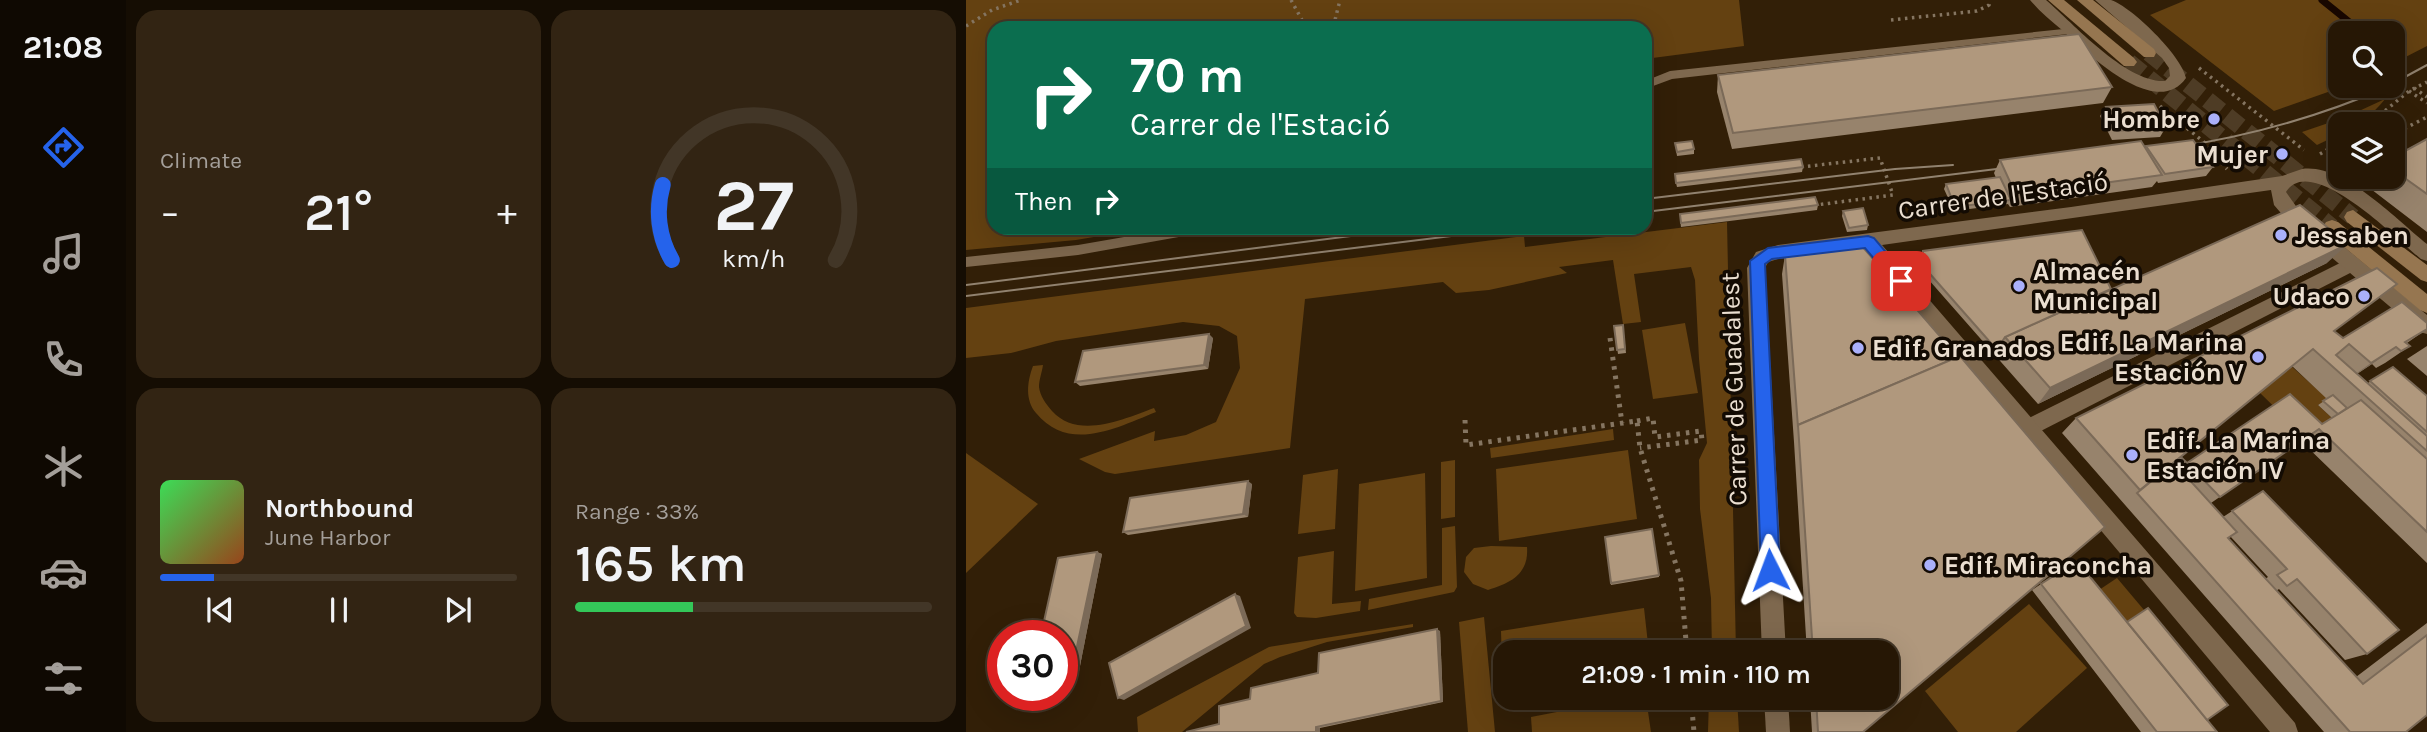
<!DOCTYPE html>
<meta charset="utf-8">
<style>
body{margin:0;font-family:Karla,sans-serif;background:#322413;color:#f1f3f6;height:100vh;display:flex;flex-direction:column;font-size:26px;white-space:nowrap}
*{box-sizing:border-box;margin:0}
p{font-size:23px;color:#a49f9a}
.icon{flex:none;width:38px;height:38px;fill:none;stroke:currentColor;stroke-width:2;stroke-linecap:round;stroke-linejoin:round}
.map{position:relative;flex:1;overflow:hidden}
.details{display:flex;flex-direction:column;gap:10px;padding:10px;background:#150d03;width:840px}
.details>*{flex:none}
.banner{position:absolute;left:21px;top:21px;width:665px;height:214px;border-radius:21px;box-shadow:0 7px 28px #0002,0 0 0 2px #423627;background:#0b6e4f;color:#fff;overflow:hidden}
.tools{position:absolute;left:1362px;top:21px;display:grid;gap:14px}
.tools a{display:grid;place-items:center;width:77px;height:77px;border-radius:14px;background:#261705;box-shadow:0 7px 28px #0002,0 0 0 2px #423627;font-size:35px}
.speed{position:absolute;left:21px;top:620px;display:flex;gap:14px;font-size:35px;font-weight:700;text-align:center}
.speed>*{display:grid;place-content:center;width:91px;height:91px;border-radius:50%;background:#261705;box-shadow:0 7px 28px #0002,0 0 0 2px #423627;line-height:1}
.speed .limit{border:10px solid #d22;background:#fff;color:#111}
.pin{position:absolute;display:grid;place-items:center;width:60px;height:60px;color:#fff;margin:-30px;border-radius:14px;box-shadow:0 4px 10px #0006}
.me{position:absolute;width:77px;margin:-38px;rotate:357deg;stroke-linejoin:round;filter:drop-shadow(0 0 5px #0008)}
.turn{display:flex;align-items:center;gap:24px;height:147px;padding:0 28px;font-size:32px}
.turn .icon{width:91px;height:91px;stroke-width:2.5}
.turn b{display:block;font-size:49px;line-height:60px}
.then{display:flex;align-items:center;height:66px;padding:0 28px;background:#0003;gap:14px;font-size:26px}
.big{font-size:52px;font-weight:600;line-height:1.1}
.details .widget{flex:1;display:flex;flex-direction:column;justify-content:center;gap:10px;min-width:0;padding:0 24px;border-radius:21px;background:#322413}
.details .dial{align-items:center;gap:0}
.dial svg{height:182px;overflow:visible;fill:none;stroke:#423627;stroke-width:7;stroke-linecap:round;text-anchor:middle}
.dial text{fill:#f1f3f6;stroke:none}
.song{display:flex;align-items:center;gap:21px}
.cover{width:84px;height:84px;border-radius:10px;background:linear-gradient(135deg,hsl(130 70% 55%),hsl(20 70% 35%))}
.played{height:7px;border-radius:4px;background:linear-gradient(90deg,#2563eb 15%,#423627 15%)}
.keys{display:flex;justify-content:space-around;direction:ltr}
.heat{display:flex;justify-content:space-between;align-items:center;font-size:38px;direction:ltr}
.charge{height:10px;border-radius:5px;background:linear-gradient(90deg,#34c759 33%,#423627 0)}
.details .tiles{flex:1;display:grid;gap:10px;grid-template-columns:repeat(2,1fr)}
.trip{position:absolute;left:527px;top:640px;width:406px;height:70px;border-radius:21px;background:#261705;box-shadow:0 7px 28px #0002,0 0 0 2px #423627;font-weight:600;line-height:70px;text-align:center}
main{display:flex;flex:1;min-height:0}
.menu{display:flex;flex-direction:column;width:126px;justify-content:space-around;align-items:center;background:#0f0902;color:#a49f9a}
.menu .icon{width:49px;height:49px}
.menu .current{color:#2563eb}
.menu b{font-size:32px;color:#f1f3f6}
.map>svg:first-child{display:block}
</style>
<main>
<nav class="menu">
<b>21:08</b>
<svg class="icon current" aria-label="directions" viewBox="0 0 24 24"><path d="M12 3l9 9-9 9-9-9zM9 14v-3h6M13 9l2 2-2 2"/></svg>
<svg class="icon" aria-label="music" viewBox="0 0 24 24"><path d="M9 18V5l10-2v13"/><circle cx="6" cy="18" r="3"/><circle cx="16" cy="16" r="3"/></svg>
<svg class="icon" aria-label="phone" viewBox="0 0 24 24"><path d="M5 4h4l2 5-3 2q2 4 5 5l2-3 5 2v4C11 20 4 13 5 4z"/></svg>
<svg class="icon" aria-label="climate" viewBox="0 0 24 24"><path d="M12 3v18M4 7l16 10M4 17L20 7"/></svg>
<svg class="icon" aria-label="car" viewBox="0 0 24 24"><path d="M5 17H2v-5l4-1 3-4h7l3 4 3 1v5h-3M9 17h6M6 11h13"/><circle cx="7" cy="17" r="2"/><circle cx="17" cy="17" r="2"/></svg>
<svg class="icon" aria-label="filters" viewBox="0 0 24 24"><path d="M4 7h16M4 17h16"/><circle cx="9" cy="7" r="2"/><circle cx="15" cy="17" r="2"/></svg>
</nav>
<section class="details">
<div class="tiles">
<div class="widget"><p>Climate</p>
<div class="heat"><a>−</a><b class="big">21°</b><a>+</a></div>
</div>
<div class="widget dial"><svg viewBox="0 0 100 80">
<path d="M14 69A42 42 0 1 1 86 69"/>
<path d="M14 69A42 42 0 0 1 10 36" stroke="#2563eb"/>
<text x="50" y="56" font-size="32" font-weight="700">27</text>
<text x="50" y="72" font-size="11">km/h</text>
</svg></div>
<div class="widget">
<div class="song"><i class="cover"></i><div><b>Northbound</b><p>June Harbor</p></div></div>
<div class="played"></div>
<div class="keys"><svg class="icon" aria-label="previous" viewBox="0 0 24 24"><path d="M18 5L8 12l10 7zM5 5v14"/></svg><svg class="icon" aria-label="pause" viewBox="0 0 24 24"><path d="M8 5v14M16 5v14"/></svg><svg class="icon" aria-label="next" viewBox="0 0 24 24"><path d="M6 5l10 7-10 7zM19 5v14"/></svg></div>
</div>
<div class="widget"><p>Range · 33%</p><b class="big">165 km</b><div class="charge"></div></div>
</div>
</section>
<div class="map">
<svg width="1461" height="732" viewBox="0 0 1461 732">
<rect width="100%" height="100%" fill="#321f07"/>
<g fill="#644111">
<path d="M0,0H773L778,46L679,59V28H28V228H181L110,240L0,250Z"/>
<path d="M1220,0H1461V46L1426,64V33H1374V86H1379L1308,111L1184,15Z"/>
<path d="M1419,99C1406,115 1395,124 1374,124V134L1351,145L1336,132L1380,117Z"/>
<path d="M761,222L770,653H746L745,598L734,509L733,460L741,443L733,359L729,280L725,267L668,274L675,322L657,324L647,260L593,267L601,273L523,290L490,293L477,282L339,299L324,448L149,474L139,472L113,459L189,431L188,441L220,435L250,422L274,368L271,336L253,326L217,322L90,341L45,353L0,358V308L558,236L559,247Z"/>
<path d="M719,323L732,393L687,399L676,330Z"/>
<path d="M77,365C76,372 73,380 73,387C74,396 80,404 86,411C112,440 158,419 188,408L190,412C150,428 103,453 70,413C59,400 61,382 67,366Z"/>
<path d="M1325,366L1362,399L1352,405L1366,418L1338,436L1293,392Z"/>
<path d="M647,429L648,440L525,458L524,448Z"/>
<path d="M662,450L671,519L533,541L530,469Z"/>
<path d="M0,453L72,504L0,573Z"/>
<path d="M489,460V517L475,519V462Z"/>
<path d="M372,469L369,529L332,534L337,475Z"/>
<path d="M459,473L461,578L389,591L393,484Z"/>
<path d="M489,526L491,587L488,592L402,610L403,599L476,585V528Z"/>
<path d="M525,546L561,547C563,574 545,583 522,590L507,584L498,572L500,557L508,548Z"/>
<path d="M368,551L366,604L395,601L394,611L350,618L331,617L328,613L332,557Z"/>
<path d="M1151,578L1178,610L1150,629L1124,596Z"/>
<path d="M1063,604L1121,668L1050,732H992L959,691Z"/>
<path d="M678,608L683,653H539V698H544L537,700L535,631Z"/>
<path d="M518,617L529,732H502L493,622Z"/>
<path d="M447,624V627L361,642L314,657L298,664L216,732H172L171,717L303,647Z"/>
<path d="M663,698H680L685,732H566L565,717Z"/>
<path d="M743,698H771L773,732H742Z"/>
</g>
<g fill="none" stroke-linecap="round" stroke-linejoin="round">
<path stroke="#180700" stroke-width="7" d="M1356,0L1397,33"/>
<g stroke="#4e3c25" stroke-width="17" stroke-dasharray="17 8" stroke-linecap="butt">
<path d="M1183,53L1387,217"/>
<path d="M1163,62L1366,227"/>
</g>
<g stroke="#857561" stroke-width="3.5" stroke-dasharray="2.5 4.5" stroke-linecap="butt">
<path d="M325,0L336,20L337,28"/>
<path d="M925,20L1011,11L1023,5L1022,0"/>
<path d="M0,26L26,10L55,0"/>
<path d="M358,28L369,20L374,0"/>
<path d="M1233,68L1338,150"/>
<path d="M1448,88L1461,97"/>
<path d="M1443,91L1461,103"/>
<path d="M1194,106L1239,143L1261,169"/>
<path d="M1403,124L1443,91L1461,82"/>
<path d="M1426,135L1461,117"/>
<path d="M1354,154L1374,142"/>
<path d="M835,167L914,158L927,195L850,205"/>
</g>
<g stroke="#857561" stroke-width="5" stroke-dasharray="3.5 6" stroke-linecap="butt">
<path d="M644,338L656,423"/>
<path d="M499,420L500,445L671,421L674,448L715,581L721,653"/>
<path d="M671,421L687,418L689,437L735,431L736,440L674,448"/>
<path d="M725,698L728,732"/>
</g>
<g fill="#7e684e" fill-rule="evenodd">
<path d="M1107,28L1111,29V33L706,79L679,89V81L704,71Z"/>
<path d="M210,228H241L235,233L112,255L0,267V257L112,245Z"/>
</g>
<path fill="#7e684e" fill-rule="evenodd" d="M1386,257L1392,259L1395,264L1392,269L1067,435L1060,438L1053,435L1050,429L1053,423Z"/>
<g fill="#7e684e" fill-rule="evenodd">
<path d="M1064,0H1080C1108,24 1160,83 1199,81L1204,76L1203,68L1196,58L1129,0C1133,0 1141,0 1145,0C1166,7 1216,56 1220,78C1190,121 1120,52 1096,30C1085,21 1073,11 1064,0Z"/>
<path d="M1336,169C1377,163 1431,220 1461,244V261L1455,259C1433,241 1345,151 1320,192L1332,209L1461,315V334L1454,332L1320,219L1308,205L1305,190L916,245L1329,723L1332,732H1304L898,248L812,259L802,262L799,268L820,653H796L781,268L790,252L812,245L1105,207L1316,176Z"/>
<path d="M798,698H822L824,732H800Z"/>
</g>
<g fill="#967650" fill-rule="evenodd">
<path d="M1082,0H1098L1168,58L1171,62L1168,66H1158Z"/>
<path d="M1111,0H1127L1188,49L1190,53L1188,57H1178Z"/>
<path d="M1387,210L1461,265V282L1455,280L1381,222L1378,217L1381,212Z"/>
<path d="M1366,220L1372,222L1461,294V313L1454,310L1360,232L1357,227L1360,222Z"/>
</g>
<g stroke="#91826f" stroke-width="2">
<path d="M1426,84L1461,65"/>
<path d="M1211,147C1285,136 1355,116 1424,86"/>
<path d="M679,199L929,169L987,165"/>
<path d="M679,212L1047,167"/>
<path d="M0,285L448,228"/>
<path d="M0,296L550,228"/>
</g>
</g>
<g fill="#97836c" fill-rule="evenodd">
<path d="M752,75L1146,87L1137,103L766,149L751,92Z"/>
<path d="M1140,107L1200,127L1194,137L1146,140L1134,116Z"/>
<path d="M1461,139V232L1397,183L1403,177H1426V158Z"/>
<path d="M709,143L728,149V154L711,156Z"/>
<path d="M1180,146L1247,167L1240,176L1192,183L1191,181L1186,187L1044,207L1042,204L988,211L978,189L980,184L1030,178L1028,173L1034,160L1179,148Z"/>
<path d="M837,167L836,172L711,187L709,179V174Z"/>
<path d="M852,205L851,210L715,227L714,218V214Z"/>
<path d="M877,211L902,225L901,230L881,232L876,216Z"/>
<path d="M895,245L992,357L994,356L1139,527L897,732H846L844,698H920V653H841L828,442L816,274L819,255Z"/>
<path d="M957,251L1145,289L1361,263L1072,404L955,271V255Z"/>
<path d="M657,325L660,353L652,354L648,326Z"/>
<path d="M1461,329L1441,343L1444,346L1419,363L1410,368L1406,364L1391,374L1402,383L1427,367L1461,396V563L1335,441L1245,503L1257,517L1297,491L1401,654L1379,660L1313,589L1310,591L1390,677L1461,623V715L1440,732H1358L1096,433L1110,418L1369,332L1377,338ZM1326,366L1361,399L1352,405L1366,418L1356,424L1221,463L1212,459ZM1264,536L1302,577L1299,579L1262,538Z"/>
<path d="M247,338L242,369L114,386L109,382Z"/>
<path d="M1461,346V376L1441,359Z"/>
<path d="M286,484L282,517L162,535L157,532Z"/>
<path d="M686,529L693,577L645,585V583Z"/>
<path d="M131,552L136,554L112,676L96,679V635Z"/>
<path d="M1075,584L1161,622L1182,608L1241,720L1251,732H1175L1066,590Z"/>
<path d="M474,631L477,702L354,728L253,724L284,699Z"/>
</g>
<g fill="#7b6a58">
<path d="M1382,244L1361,263L1072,404L1084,388Z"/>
<path d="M243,334L247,338L242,369L238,365Z"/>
<path d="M1430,347L1406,364L1381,380L1405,363Z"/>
<path d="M282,481L286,484L282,517L277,514Z"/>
<path d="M131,552L136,554L112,676L105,675Z"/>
<path d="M269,594L274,596L285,628L158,700L152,698Z"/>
<path d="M471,629L474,631L477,702L475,701Z"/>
<path d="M350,727L354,728V732H350Z"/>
</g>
<g fill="#b0987d" stroke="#7b6a58" stroke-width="2">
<path d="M1113,34L1146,87L767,133L752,75Z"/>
<path d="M1188,104L1200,127L1151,131L1140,107Z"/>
<path d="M1461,139V194L1426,169V158Z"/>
<path d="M1227,140L1247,167L1199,174L1180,146Z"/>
<path d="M726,141L728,149L711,152L709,143Z"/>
<path d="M1175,141L1196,175L1050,195L1034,160Z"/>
<path d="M835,159L837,167L710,183L709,174Z"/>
<path d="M1034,177L1045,200L989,207L980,184Z"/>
<path d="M849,197L852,205L761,217L715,223L714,214Z"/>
<path d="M1334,205L1382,244L1084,388L1039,337Z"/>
<path d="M897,208L902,225L883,228L877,211Z"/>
<path d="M1116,230L1145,289L1039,337L1031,350L957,266V251Z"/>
<path d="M895,245L992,357L832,425V427L819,255Z"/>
<path d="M1411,268L1431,284L1368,331L1377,338L1436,302L1461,323V329L1439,342L1444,346L1435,351L1430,347L1405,363L1383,344L1370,355L1461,436V451L1347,349L1174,490L1110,418Z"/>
<path d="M657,325L659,349L651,350L648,326Z"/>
<path d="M243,334L238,365L109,382L117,351Z"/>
<path d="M994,356L1139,527L897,732H852L850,698H920V653H847L832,425Z"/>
<path d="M1427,367L1461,396V432L1404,381Z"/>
<path d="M1324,394L1356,424L1395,400L1461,459V532L1353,429L1254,497L1226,468L1218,474L1271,532L1262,538L1397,684L1461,635V715L1440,732H1384L1171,493L1215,457L1221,463Z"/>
<path d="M1367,395L1381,408L1372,414L1357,401Z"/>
<path d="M282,481L277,514L157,532L164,498Z"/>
<path d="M1297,491L1433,630L1401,654L1331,579L1321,586L1311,575L1321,569L1266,511Z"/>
<path d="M686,529L693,575L645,583L639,537Z"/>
<path d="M131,552L105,675L96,676V635H75L92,558Z"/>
<path d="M1111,561L1251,732H1191L1075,584Z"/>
<path d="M269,594L280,626L152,698L143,663Z"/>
<path d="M1182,608L1262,705L1241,720L1161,622Z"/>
<path d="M471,629L475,701L350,727V732H220L253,724V706L284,699L285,688L352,673L353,653Z"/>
</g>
<path fill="#2563eb" stroke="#184099" stroke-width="2" d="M902,236L908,238L940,276L943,281L940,285H930L899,248L806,259L799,264L814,570L811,577L804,579L798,577L795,570L784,261L802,248Z"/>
<g fill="#aab0fb" stroke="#130b03" stroke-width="2.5">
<circle cx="1248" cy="119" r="7"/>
<circle cx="1316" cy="154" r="7"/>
<circle cx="1315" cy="235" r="7"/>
<circle cx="1053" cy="286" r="7"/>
<circle cx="1398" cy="296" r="7"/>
<circle cx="892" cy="348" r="7"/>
<circle cx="1292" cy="357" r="7"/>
<circle cx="1166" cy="455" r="7"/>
<circle cx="964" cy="565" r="7"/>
</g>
<g text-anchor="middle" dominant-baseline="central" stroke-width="7" stroke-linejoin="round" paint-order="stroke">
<g font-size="26" font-weight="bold" fill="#ebdfd1" stroke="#130b03" text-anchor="start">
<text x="1234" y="119" text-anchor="end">Hombre</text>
<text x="1302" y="154" text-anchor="end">Mujer</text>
<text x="1329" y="235">Jessaben</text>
<text x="1067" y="271">Almacén<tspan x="1067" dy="30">Municipal</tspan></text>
<text x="1384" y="296" text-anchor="end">Udaco</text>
<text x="1278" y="342" text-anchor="end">Edif. La Marina<tspan x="1278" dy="30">Estación V</tspan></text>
<text x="906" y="348">Edif. Granados</text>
<text x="1180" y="440">Edif. La Marina<tspan x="1180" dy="30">Estación IV</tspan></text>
<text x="978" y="565">Edif. Miraconcha</text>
</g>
<g font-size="26" fill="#ebdfd1" stroke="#130b03">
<text transform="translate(1037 196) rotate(-8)">Carrer de l'Estació</text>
<text transform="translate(768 389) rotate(-92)">Carrer de Guadalest</text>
</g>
</g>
</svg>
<div class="tools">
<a><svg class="icon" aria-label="search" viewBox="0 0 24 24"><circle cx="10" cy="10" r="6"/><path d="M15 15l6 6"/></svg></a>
<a><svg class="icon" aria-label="layers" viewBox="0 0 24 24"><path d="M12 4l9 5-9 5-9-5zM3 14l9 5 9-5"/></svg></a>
</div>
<div class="speed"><div class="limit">30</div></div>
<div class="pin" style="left:935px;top:281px;background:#d93025"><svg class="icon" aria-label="arrive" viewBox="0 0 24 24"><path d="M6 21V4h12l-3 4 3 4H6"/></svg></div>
<svg class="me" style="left:804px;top:570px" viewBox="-20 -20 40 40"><path d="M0-17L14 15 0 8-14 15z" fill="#2563eb" stroke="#fff" stroke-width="4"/></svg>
<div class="trip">21:09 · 1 min · 110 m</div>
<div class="banner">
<div class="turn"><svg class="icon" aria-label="right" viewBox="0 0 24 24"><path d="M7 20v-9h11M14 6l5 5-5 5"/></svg><div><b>70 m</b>Carrer de l'Estació</div></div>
<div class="then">Then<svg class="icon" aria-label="right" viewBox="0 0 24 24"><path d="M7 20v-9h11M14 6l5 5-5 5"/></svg></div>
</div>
</div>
</main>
